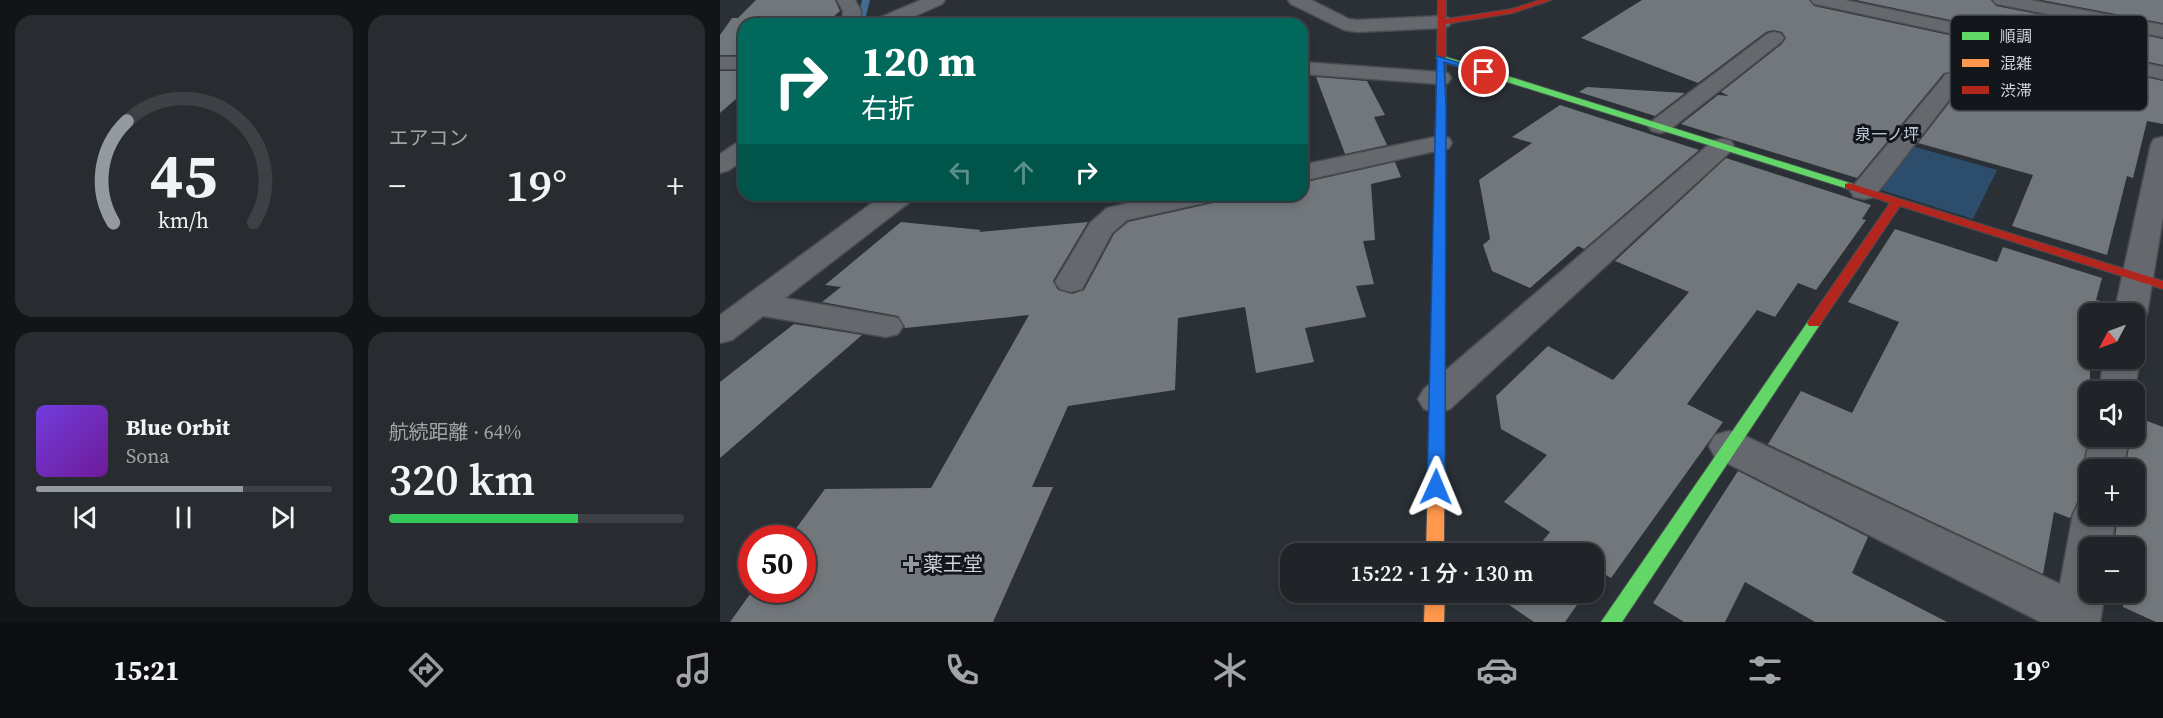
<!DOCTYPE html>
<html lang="ja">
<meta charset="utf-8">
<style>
body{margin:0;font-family:"Source Serif 4","Noto Sans JP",serif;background:#282c30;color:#f1f3f6;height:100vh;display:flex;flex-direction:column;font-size:22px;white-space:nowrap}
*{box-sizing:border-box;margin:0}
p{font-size:20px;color:#a2a4a8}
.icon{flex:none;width:33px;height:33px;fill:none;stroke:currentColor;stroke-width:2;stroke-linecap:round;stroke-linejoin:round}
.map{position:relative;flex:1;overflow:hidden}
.sheet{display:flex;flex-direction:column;gap:15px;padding:15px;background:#121416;width:720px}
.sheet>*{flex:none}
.hud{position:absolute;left:18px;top:18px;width:570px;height:183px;border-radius:18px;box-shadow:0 3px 9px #0003,0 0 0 2px #3d4145;background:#00695c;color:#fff;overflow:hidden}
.needle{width:39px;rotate:229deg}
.controls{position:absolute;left:1359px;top:303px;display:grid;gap:12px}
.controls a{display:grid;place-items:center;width:66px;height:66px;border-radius:12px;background:#202428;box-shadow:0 3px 9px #0003,0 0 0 2px #3d4145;font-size:30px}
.speed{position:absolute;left:18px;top:525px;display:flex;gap:12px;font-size:30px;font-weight:700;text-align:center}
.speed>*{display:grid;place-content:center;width:78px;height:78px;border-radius:50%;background:#202428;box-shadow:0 3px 9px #0003,0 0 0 2px #3d4145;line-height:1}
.speed .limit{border:9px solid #d22;background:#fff;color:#111}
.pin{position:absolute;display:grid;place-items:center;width:51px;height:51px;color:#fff;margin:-26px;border:3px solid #fff;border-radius:50%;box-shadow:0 2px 6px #0007}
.me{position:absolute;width:66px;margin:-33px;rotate:1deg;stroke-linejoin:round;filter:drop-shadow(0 0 4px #0008)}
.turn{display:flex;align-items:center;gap:21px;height:126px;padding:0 24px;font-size:27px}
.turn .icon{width:78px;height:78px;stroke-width:2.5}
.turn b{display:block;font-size:42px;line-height:51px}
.lanes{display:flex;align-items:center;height:57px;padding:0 24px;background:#0003;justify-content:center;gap:30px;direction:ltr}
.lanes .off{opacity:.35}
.big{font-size:45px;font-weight:600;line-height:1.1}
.sheet .card{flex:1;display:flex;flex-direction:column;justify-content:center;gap:9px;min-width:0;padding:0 21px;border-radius:18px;background:#282c30}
.sheet .dial{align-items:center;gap:0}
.dial svg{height:156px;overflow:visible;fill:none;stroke:#3d4145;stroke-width:7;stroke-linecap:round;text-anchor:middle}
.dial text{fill:#f1f3f6;stroke:none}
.song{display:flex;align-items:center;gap:18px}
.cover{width:72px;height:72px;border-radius:9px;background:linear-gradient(135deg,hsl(260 70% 55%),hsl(280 70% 35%))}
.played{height:6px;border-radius:3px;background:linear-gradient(90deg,#949ba0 70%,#3d4145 70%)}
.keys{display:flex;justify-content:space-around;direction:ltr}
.heat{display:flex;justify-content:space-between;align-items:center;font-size:33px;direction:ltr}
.charge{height:9px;border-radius:4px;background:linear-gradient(90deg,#34c759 64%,#3d4145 0)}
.sheet .tiles{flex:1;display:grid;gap:15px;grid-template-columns:repeat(2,1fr)}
.trip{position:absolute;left:560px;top:543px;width:324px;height:60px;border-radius:18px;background:#202428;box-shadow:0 3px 9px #0003,0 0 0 2px #3d4145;font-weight:600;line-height:60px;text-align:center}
.dock{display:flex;height:96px;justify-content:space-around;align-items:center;background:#0d0e10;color:#a2a4a8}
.dock .icon{width:42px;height:42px}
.dock .on{color:#949ba0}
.dock b{font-size:27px;color:#f1f3f6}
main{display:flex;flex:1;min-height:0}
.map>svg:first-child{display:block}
</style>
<main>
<section class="sheet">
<div class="tiles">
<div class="card dial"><svg viewBox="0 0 100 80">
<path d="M14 69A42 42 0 1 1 86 69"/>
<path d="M14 69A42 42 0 0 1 21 17" stroke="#949ba0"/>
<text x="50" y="56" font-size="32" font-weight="700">45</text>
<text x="50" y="72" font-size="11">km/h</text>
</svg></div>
<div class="card"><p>エアコン</p>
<div class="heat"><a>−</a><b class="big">19°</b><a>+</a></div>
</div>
<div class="card">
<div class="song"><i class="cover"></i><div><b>Blue Orbit</b><p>Sona</p></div></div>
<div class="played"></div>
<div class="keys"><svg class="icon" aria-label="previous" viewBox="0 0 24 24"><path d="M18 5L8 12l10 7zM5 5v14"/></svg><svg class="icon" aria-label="pause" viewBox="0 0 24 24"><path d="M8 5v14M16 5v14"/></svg><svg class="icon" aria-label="next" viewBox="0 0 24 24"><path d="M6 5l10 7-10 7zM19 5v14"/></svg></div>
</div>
<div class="card"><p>航続距離 · 64%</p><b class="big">320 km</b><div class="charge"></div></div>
</div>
</section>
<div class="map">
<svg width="1443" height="622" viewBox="0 0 1443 622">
<rect width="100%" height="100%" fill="#2a3035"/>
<path fill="#2c4d6b" d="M1192,146L1277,170L1253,219L1161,190Z"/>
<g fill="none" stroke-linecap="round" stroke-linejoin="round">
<path fill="#436c92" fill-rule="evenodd" d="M142,0H150L144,24H136Z"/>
</g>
<g fill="#72777b">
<path d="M36,0H115L120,11L105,24H24V55H0V35L12,18H18Z"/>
<path d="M922,0H1089L1094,6L1443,81V124L1427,121L1413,178L1407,176L1387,255L1292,226L1313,175L1198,143L1247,80L1242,72L1224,73L1137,178L961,124L998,95L1009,96L1001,92L1062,44L1066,38L1062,32L1053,30L1046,32L978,83L861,38Z"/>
<path d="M1136,0H1271L1276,6L1443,39V65Z"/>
<path d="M1322,0H1443V23Z"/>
<path d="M0,71H24V92L0,113Z"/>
<path d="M596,77L647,81L665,115L654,117L667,145L625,154Z"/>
<path d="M867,87L965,93L935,116L859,92Z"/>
<path d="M840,105L979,150L864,249L858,246L810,288L772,271L763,245L770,239L759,180L812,143L792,137Z"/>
<path d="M1006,158L1151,205L1142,219L1146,220L1096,290L1078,283L1055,317L1037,310L967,404L1003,422L891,578L881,572L873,583V554H812L830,532L784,502L827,455L781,429L776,396L828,346L893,380L969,292L895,261Z"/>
<path d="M675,162L681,177L651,184L655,240L643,241L654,284L636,286L646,317L585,328L594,362L536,373L525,307L458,318L455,390L348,406L312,487H333L273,622H10L33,590H82V538H69L105,489L211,488L309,315L185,328L178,316L102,302L121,287L105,285L181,222L261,230L259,232L368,222L333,281L338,290L352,294L364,290L394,234L408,222L493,203L499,195H582V183Z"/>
<path d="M1175,229L1277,262L1283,247L1382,278L1376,300L1381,301L1378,314H1370V434L1361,470L1370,483V496L1358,500L1350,518L1334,512L1323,574L1039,440L1048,444L1081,391L1132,413L1179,322L1128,302Z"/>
<path d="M74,324L142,335L0,458V382Z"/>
<path d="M1414,416L1443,427V622H1436L1403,607L1404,592H1414V548H1409L1410,544L1395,538L1398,514H1414V470H1405L1411,436H1414Z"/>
<path d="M1018,471L1148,537L1132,573L1227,622H1095L1025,582L1005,622H964L933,603Z"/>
<path d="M779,592H866L845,622H814L776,596Z"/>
</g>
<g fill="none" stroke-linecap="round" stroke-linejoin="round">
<defs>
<g id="street">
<path d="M117,0H135L141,11L140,24H122L123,11Z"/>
<path d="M201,0H225L222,4L177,24H152L154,20Z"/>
<path d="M568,0H591L629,19L637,20L722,16L729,18L731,22L729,26L722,28L637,32L624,30L571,4Z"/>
<path d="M1091,0H1125L1443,67V79L1100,5L1094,4Z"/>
<path d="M1273,0H1310L1443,25V37L1282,5L1276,4Z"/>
<path d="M1054,32L1061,34L1064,38L1061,42L948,131L940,133L932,131L928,126L932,121L1047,34Z"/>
<rect x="0" y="57" width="24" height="12"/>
<path d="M582,62L720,72L728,73L731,78L728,83L720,84L582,74Z"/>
<path d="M1234,73L1242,74L1245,79L1154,197L1144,199L1134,197L1130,191L1134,185L1226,74Z"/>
<path d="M720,136L729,138L732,143L729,148L582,181V165Z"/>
<path d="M1443,137V217L1427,314L1422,322L1414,323V314H1394L1431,144L1434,139Z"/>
<path d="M1002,139L1011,141L1014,146L1011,151L730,409L717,413L704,409L698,399L704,389L993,141Z"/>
<path d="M24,141V160L9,170L0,173V154L15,144Z"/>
<path d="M163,195H195L191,201L65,298L178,318L183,326L178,334L166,337L43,316L12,340L0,343V315Z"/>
<path d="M445,195H497L493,201L407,220L392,233L362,289L351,292L340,289L335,282L370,223L387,208Z"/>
<path d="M1414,349L1420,358L1414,394V392H1379L1384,358H1414Z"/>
<path d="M1009,431L1023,435L1340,584L1353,514L1360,501L1370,498V514H1396L1391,548H1370V592H1385L1380,622H1321L995,457L989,446L995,435Z"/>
<path d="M1370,436H1409L1403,470H1370L1369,481L1363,470Z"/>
</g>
<g id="fast">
<path d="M720,55L1133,184L1134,186L1129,189L1125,188L717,60L716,58Z"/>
<path d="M1094,319L1101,323L902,622H881L1089,320Z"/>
</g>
<g id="slow">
<path d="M719,274L725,278L724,554H706L713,278Z"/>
<path d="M705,592H725L724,622H704Z"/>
</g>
<g id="jam">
<path d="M718,0H726V19L792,9L820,0H831L793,13L726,24L725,278L719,282L713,278Z"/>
<path d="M1129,183L1443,281V289L1180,206L1099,326H1089L1087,323L1089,320L1170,203L1125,188V184Z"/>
</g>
</defs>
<use href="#street" stroke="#484d51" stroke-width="3"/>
<use href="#fast" stroke="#484d51" stroke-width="2"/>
<use href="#slow" stroke="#484d51" stroke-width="2"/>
<use href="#jam" stroke="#484d51" stroke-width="2"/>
<use href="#street" fill="#65696d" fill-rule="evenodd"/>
<use href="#fast" fill="#63d668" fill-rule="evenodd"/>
<use href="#slow" fill="#ff974d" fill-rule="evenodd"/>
<use href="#jam" fill="#b3261e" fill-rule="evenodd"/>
</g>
<path fill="#1a73e8" stroke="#114b97" stroke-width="1.5" d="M717,56L768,72L764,74L724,62L726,106L725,487L722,492L716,494L710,492L707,487Z"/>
<path fill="#949ba0" stroke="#13171c" stroke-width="2" d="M188 555h6v6h6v6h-6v6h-6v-6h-6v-6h6z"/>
<g text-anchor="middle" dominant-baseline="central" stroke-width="6" stroke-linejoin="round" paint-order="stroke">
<g font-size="16" fill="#bfcbd7" stroke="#13171c">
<text x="1167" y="134">泉一ノ坪</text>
</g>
<g font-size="20" fill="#cdd4da" stroke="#13171c" text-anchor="start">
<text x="203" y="564">薬王堂</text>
</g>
</g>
<rect x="1230" y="15" width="198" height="96" rx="9" fill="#13171c" stroke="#4b5055" stroke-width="1.5"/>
<rect x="1242" y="32" width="27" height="8" fill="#63d668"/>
<rect x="1242" y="59" width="27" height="8" fill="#ff974d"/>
<rect x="1242" y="86" width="27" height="8" fill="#b3261e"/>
<g font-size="16" fill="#cdd4da">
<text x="1280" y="42">順調</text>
<text x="1280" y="69">混雑</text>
<text x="1280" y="96">渋滞</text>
</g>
</svg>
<div class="controls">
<a><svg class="needle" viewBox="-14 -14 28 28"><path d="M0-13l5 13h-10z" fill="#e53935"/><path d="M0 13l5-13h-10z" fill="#a2a4a8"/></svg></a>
<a><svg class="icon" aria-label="sound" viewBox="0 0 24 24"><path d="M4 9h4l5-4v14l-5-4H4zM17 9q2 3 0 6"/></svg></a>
<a>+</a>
<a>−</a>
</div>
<div class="speed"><div class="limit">50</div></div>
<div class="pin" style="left:764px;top:72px;background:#d93025"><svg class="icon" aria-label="arrive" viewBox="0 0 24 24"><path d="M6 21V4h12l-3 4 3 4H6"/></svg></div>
<svg class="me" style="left:716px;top:487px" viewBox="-20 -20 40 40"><path d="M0-17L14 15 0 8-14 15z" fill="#1a73e8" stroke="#fff" stroke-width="4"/></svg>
<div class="trip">15:22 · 1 分 · 130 m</div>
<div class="hud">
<div class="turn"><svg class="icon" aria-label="right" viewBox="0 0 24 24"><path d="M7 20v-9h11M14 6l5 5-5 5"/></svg><div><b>120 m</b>右折</div></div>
<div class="lanes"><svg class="icon off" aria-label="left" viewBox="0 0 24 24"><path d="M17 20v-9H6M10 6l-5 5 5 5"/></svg><svg class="icon off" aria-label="ahead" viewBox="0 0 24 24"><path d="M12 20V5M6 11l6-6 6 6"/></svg><svg class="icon" aria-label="right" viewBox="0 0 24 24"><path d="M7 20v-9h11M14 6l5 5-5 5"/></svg></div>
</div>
</div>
</main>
<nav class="dock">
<b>15:21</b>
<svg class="icon on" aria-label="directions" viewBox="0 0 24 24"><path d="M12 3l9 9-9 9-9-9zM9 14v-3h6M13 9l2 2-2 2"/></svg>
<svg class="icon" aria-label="music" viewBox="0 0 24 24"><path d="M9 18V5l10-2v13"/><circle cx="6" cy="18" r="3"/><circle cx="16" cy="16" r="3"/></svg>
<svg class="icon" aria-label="phone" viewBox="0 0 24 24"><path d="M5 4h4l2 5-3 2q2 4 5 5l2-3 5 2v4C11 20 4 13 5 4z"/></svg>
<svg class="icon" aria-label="climate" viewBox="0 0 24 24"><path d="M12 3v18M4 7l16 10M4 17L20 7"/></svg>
<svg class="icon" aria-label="car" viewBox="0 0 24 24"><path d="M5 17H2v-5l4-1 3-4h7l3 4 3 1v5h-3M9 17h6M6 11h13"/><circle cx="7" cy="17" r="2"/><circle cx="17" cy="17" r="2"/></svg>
<svg class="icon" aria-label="filters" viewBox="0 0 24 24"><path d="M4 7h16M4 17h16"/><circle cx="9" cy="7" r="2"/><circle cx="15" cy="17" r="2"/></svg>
<b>19°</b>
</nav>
